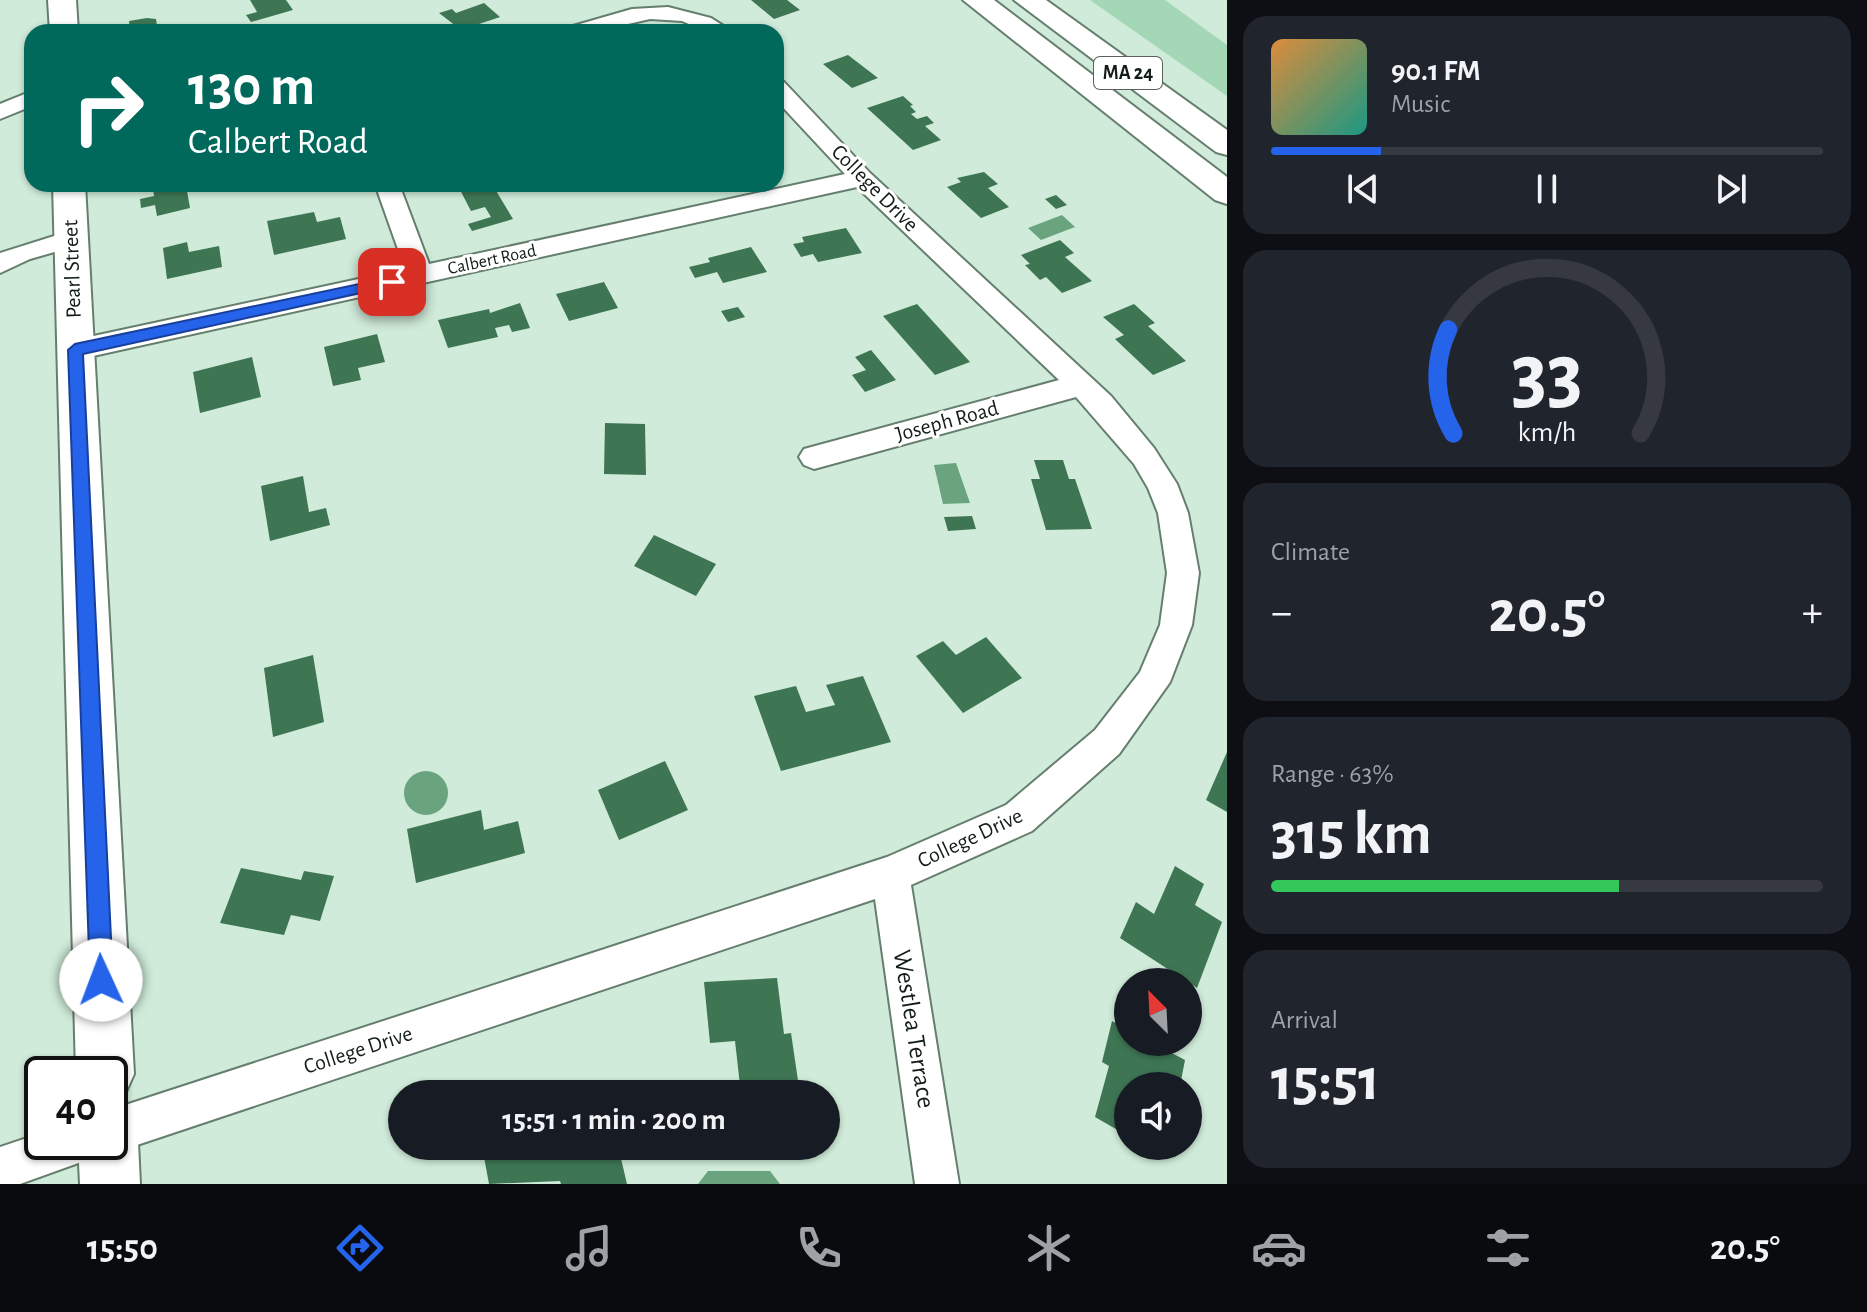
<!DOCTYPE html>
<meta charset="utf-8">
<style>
body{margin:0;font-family:"Alegreya Sans",sans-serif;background:#20242c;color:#f1f3f6;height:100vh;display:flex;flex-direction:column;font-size:30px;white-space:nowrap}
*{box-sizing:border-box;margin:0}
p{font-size:26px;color:#9ea1a6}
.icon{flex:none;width:44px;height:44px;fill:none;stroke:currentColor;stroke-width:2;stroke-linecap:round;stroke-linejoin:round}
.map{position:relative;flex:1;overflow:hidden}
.drawer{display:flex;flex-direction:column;gap:16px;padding:16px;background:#0d0f14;width:640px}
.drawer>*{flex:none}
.banner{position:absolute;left:24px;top:24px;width:760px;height:168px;border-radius:24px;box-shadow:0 2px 6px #0004;background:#00695c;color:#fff;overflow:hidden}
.needle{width:52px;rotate:336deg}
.controls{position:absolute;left:1114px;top:968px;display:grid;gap:16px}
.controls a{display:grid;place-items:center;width:88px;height:88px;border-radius:50%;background:#171b24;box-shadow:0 2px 6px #0004;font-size:40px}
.speed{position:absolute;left:24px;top:1056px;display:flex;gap:16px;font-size:40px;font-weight:700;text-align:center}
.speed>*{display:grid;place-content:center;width:104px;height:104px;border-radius:50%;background:#171b24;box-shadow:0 2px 6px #0004;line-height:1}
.speed .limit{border:4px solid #111;border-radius:12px;background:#fff;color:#111}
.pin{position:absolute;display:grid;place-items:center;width:68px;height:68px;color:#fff;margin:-34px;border-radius:16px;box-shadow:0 4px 12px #0006}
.me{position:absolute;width:88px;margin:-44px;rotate:358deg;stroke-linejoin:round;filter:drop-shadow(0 0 6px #0008)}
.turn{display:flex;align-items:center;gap:28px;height:168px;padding:0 32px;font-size:36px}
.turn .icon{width:104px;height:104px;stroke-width:2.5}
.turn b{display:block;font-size:56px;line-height:68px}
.big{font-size:60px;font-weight:700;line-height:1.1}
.drawer .tile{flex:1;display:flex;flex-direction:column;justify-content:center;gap:12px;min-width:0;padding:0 28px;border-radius:24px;background:#20242c}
.drawer .dial{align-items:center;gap:0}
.dial svg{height:208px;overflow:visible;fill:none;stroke:#363941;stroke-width:7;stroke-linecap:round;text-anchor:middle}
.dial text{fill:#f1f3f6;stroke:none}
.song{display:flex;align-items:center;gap:24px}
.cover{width:96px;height:96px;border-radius:12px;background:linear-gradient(135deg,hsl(30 70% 55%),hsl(170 70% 35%))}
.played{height:8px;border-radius:4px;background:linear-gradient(90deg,#2563eb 20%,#363941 20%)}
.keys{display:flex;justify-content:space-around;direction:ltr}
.heat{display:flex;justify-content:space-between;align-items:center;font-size:44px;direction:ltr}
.charge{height:12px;border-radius:6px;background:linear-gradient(90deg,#34c759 63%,#363941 0)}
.trip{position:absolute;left:388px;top:1080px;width:452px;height:80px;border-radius:40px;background:#171b24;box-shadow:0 2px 6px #0004;font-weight:700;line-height:80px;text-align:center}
.dock{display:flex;height:128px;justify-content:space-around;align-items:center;background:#090b0e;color:#9ea1a6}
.dock .icon{width:56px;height:56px}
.dock .active{color:#2563eb}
.dock b{font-size:36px;color:#f1f3f6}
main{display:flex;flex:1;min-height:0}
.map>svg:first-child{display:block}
</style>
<main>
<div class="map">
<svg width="1227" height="1184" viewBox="0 0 1227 1184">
<rect width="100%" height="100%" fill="#d0ebd9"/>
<path fill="#a3d7b5" d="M1090,0H1165L1227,45V96Z"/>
<g fill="#6aa47f">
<path d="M1062,215L1075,227L1041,240L1028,228Z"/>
<path d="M956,463L970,503L943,504L934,465Z"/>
<circle cx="426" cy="793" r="22"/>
<path d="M708,1171H770L780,1184H698Z"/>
</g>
<g fill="#3e7654">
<path d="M250,0H286L293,10L251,22L246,15L257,12Z"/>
<path d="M751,0H787L800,10L774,19Z"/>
<path d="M484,3L500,17L461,30L439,13L452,9L456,13Z"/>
<path d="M147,18L156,19L158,32H130L129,21Z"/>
<path d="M848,55L878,78L852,88L823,64Z"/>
<path d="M903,96L913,105L910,106L916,112L911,114L917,119L927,116L934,123L925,126L941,140L913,150L867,108Z"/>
<path d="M984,172L998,184L988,188L1009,207L981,218L947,187L961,182L957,178Z"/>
<path d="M139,184H201L202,188L187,191L190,208L157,216L155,205L141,208L140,199L154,196L153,188L140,191Z"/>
<path d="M466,184H492L513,219L472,231L468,224L491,217L485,207L471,211L458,186Z"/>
<path d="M1056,195L1067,205L1056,209L1045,199Z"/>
<path d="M314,212L317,222L340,217L346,239L274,255L267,221Z"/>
<path d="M846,228L862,253L818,262L813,254L801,257L793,244L804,242L802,237Z"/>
<path d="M1060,240L1074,253L1065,257L1092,281L1062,293L1046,277L1040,280L1025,265L1030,264L1021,255Z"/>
<path d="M187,242L189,252L219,246L222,267L167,279L163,248Z"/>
<path d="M751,247L767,272L723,283L717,272L695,278L689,267L710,262L708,258Z"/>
<path d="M604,282L618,308L569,321L556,294Z"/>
<path d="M520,303L530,328L512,332L509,325L495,328L498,337L448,348L438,320L489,309L490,313Z"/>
<path d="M917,304L970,362L935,375L883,316Z"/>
<path d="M1134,304L1155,323L1148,326L1186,361L1153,375L1115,339L1124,335L1103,317Z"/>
<path d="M738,307L745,317L728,322L721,311Z"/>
<path d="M377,334L385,362L358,368L361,380L333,386L324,347Z"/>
<path d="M871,350L896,380L865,392L852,375L866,370L855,357Z"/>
<path d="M252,357L261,397L200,413L193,372Z"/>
<path d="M605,423L645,424L646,475L604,474Z"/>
<path d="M1034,460H1063L1069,479H1075L1092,529L1046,530L1031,479H1040Z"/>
<path d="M303,476L309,512L326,508L330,525L270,541L261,486Z"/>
<path d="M972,516L976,529L948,531L944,517Z"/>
<path d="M654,535L716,564L696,596L634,566Z"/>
<path d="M986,637L1022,678L963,713L916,656L943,641L956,655Z"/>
<path d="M313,655L324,722L273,737L264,668Z"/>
<path d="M863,676L891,742L781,771L754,696L796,686L806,712L835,705L826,685Z"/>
<path d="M1227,752V812L1206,800Z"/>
<path d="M665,761L688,810L619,840L598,790Z"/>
<path d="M481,810L484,830L518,821L525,853L416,883L407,829Z"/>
<path d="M1175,866L1204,884L1195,905L1222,922L1197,988L1120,938L1136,902L1154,914Z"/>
<path d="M241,868L301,880L304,871L334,876L320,921L291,915L284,935L220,923Z"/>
<path d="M777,978L784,1034L791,1033L800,1094H741L735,1041L710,1043L704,982Z"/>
<path d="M1112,1021L1128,1030V1042H1151L1185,1060L1180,1086H1128V1136L1095,1117L1109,1066L1102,1062Z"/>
<path d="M482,1146H618L627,1184H561L560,1181L489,1184Z"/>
</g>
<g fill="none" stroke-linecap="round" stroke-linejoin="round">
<defs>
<g id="street">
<path d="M668,7L711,18L733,32H707L682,21L650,19L593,32H563L566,28L632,9Z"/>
<path d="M776,80L784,82L870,173L1111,396L1154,448L1177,484L1188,513L1199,573L1192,625L1170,682L1119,754L1032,831L911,885L959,1184H915L875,899L110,1154L99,1149L95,1157L20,1184H0V1147L42,1133V1142H110V1110L887,857L1006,805L1095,730L1140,672L1160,625L1167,573L1158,513L1148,488L1134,464L1076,397L814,469L804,465L799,457L804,449L1059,380L857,187L75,360L65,357L61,350L65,343L75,340L405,269L375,184H399L429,264L845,174L776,100Z"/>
<path d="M32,91V106L0,119V104Z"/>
<path d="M70,231L79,233L82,239L79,245L30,259L0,273V253Z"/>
</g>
<g id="secondary">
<path d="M48,0H76L78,32H50Z"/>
<path d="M53,184H85L134,1074L125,1094L110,1101V1074H76Z"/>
<path d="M110,1113L129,1121L138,1142L140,1184H80L78,1142H110Z"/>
</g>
<g id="highway">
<path d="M963,0H994L1227,177V204L1215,200Z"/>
<path d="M1014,0H1046L1227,130V155L1216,152Z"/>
</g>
</defs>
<use href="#street" stroke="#657e6d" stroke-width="4"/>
<use href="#secondary" stroke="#657e6d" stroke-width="4"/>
<use href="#highway" stroke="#657e6d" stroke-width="4"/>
<use href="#street" fill="#fff" fill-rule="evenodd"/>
<use href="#secondary" fill="#fff" fill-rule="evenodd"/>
<use href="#highway" fill="#fff" fill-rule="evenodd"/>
</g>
<path fill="#2563eb" stroke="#184099" stroke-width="2" d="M392,277L399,282L397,285L83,354L113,980L109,988L101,991L93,988L90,980L68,350L75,344Z"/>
<g text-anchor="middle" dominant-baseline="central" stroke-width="6" stroke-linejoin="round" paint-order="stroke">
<g font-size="18" fill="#131d17" stroke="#fff">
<text transform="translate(492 260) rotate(-12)">Calbert Road</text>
</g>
<rect fill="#fff" stroke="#5a615d" stroke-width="2" x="1094" y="57" width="68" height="32" rx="6"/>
<g font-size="20" font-weight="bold" fill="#131d17">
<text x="1128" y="73">MA 24</text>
</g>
<g font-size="22" fill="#131d17" stroke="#fff">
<text transform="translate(875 188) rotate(45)">College Drive</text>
<text transform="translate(72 269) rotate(-92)">Pearl Street</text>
<text transform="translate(947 421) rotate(-15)">Joseph Road</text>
<text transform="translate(970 838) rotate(-25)">College Drive</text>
<text transform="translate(358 1050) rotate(-18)">College Drive</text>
</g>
<g font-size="26" fill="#131d17" stroke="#fff">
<text transform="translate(914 1029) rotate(81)">Westlea Terrace</text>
</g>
</g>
</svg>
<div class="controls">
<a><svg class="needle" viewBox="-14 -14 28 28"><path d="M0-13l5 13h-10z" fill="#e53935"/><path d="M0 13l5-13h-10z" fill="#9ea1a6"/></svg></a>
<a><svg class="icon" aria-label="sound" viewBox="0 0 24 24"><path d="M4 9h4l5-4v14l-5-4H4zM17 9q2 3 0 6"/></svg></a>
</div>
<div class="speed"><div class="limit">40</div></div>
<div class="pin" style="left:392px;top:282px;background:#d93025"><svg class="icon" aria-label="arrive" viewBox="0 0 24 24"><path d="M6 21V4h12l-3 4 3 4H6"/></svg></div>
<svg class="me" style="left:101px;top:980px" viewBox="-20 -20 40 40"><circle r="19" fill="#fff"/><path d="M0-13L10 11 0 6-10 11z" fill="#2563eb"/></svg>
<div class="trip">15:51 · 1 min · 200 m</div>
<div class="banner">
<div class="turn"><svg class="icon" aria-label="right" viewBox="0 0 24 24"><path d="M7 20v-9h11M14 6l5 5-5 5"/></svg><div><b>130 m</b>Calbert Road</div></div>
</div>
</div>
<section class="drawer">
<div class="tile">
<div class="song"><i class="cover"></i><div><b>90.1 FM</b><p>Music</p></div></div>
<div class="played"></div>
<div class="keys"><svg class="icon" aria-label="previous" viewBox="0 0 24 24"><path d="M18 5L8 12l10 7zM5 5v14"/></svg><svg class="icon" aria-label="pause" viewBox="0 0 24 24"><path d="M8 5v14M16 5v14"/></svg><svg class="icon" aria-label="next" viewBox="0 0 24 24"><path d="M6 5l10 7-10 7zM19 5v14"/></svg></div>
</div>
<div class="tile dial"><svg viewBox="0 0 100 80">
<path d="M14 69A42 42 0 1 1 86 69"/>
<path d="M14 69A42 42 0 0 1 12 29" stroke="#2563eb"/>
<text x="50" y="56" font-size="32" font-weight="700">33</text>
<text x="50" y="72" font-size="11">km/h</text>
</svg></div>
<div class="tile"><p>Climate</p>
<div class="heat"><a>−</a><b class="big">20.5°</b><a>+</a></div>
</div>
<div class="tile"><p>Range · 63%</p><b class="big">315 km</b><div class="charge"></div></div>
<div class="tile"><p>Arrival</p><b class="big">15:51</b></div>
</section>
</main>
<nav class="dock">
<b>15:50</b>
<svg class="icon active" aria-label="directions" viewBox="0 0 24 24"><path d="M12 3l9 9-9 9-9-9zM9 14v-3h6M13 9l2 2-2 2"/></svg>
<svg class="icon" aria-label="music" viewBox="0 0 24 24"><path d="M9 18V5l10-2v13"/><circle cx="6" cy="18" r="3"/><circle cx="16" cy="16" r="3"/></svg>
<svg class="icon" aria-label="phone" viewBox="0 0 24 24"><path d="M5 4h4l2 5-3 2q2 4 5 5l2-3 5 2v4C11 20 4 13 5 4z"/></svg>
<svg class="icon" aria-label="climate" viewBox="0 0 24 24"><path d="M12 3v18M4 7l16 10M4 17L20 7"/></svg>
<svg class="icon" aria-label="car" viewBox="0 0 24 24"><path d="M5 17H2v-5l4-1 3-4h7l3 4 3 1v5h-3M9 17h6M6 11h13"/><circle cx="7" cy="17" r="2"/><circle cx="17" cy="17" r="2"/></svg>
<svg class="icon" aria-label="filters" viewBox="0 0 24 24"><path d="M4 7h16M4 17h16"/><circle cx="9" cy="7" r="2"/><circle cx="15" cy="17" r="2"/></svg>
<b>20.5°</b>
</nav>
